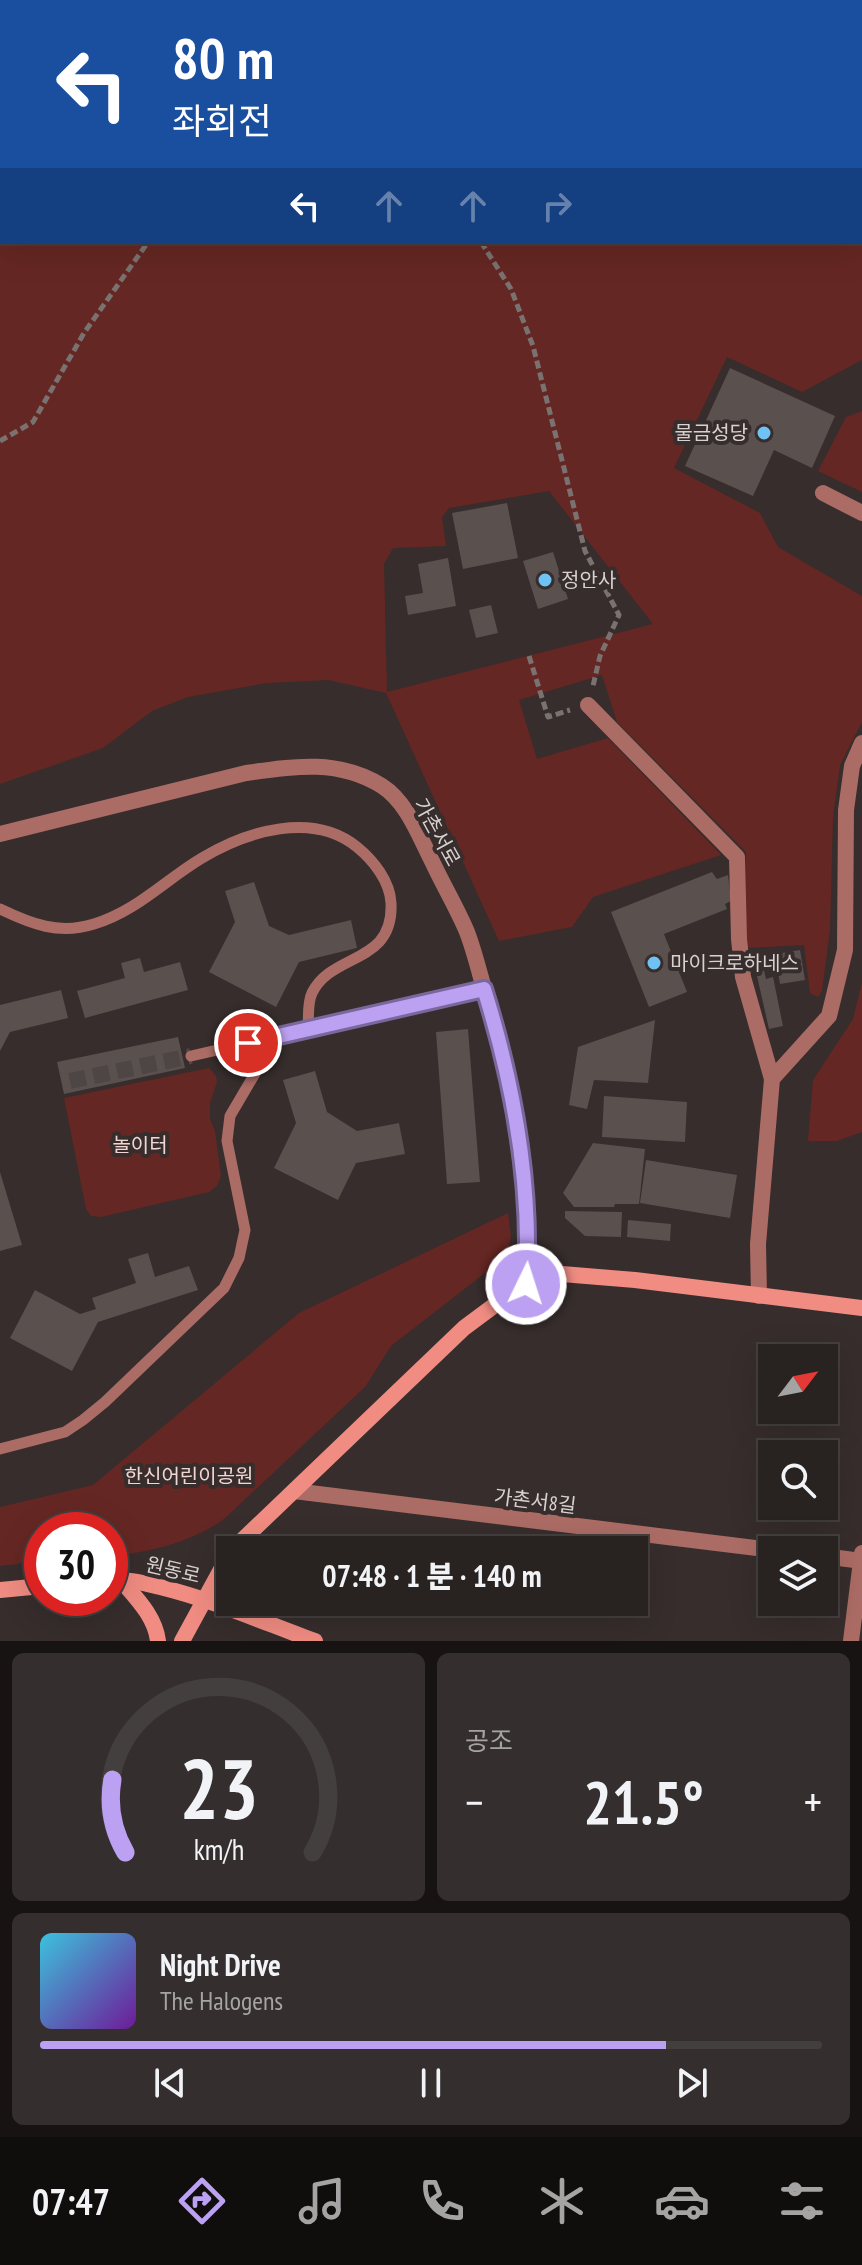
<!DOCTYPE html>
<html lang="ko">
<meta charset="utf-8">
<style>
body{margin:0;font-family:"PT Sans Narrow","Noto Sans KR",sans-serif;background:#342f2e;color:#f1f3f6;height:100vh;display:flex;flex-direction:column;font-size:30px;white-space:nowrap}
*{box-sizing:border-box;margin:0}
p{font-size:26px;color:#a5a4a5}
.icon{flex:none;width:44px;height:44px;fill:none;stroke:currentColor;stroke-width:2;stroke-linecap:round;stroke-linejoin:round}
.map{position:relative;height:1641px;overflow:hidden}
.sheet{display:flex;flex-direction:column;gap:12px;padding:12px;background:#161312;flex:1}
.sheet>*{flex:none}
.banner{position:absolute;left:0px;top:0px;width:862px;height:244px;box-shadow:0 8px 32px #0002,0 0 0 2px #443f3f;background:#1a4fa0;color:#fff;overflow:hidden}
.needle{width:52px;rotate:58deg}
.controls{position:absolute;left:758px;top:1344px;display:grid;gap:16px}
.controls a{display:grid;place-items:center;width:80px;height:80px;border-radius:0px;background:#282221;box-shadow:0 8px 32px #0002,0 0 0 2px #443f3f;font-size:40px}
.speed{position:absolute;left:24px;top:1512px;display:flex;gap:16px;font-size:40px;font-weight:700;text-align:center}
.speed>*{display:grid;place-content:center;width:104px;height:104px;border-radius:50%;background:#282221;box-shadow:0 8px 32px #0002,0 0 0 2px #443f3f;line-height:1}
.speed .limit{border:12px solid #d22;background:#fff;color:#111}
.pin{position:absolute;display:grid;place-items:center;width:68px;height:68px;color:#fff;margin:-34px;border:4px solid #fff;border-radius:50%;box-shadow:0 2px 8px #0007}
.me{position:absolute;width:88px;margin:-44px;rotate:4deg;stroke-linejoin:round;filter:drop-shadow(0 0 6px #0008)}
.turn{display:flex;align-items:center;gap:28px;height:168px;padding:0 40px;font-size:36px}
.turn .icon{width:104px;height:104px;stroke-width:2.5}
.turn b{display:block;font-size:56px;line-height:68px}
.lanes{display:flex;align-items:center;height:76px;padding:0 40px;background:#0003;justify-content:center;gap:40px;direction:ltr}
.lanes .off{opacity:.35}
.big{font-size:60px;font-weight:800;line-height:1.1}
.sheet .widget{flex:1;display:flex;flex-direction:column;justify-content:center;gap:12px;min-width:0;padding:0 28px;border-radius:12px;background:#342f2e}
.sheet .dial{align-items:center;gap:0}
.dial svg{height:208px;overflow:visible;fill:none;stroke:#443f3f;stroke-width:7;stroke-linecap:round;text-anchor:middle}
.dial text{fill:#f1f3f6;stroke:none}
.song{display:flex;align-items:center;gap:24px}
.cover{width:96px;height:96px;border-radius:12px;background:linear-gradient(135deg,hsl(190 70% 55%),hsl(280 70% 35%))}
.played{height:8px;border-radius:4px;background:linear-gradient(90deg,#bca0f2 80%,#443f3f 80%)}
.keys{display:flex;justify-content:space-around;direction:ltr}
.heat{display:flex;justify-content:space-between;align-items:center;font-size:44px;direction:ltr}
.sheet .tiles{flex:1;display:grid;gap:12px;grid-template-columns:1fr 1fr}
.widget:last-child{grid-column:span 2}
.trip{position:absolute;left:216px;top:1536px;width:432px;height:80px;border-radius:0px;background:#282221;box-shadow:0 8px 32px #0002,0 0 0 2px #443f3f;font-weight:800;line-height:80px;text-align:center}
.menu{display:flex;height:128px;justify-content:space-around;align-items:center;background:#100e0d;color:#a5a4a5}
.menu .icon{width:56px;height:56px}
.menu .active{color:#bca0f2}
.menu b{font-size:36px;color:#f1f3f6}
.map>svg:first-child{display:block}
</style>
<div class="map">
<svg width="862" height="1641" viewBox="0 0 862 1641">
<rect width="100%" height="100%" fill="#362d2c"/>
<g fill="#652723" fill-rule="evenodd">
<path d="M0,0H862V360L802,392L727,357L674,468L760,513L778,547L862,596V722L840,765L833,817L830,930L822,991L818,997L810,993L804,945L745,948L746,852L617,722L602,675L519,700L537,759L608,738L721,855L593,897L572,927L499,941L386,693L328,680L267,683L188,697L152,711L103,748L0,784ZM2,2H860V242H2ZM549,491L653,624L387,692L384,564L393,548L446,546L442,517L449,508Z"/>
<path d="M862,411V492L818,471L846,417Z"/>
<path d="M862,982V1132L837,1141H808L813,1080L853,1019Z"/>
<path d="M209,1068L216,1076L217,1082L210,1103V1119L215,1131L221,1176L217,1186L209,1192L101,1217L91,1216L86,1209L64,1098Z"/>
<path d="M508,1213L511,1237L507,1256L391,1346L365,1387L223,1520C188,1543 154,1551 114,1556H110V1530H42V1554L18,1564L0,1566V1507L93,1485L299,1313Z"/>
</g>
<g fill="#5a504e">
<path d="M730,368L835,416L812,468L774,450L753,496L685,466Z"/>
<path d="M507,503L518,558L463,569L452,513Z"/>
<path d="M553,552L568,599L538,609L523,561Z"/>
<path d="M448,558L456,606L408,615L405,596L423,593L418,564Z"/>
<path d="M491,605L498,633L476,638L469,610Z"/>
<path d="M712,872L717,879L728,875L731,901L725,904L727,909L664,934L687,992L649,1007L611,912Z"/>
<path d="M254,882L269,926L289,935L351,920L357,948L299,962L276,1007L209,972L235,922L225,891Z"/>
<path d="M800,950L805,980L780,984L775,954Z"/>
<path d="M760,952L766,979L773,977L783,1026L769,1029L752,954Z"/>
<path d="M140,958L144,972L180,962L188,990L85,1018L77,991L125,978L121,963Z"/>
<path d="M61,990L68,1018L10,1032L0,1051V1005Z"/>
<path d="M655,1020L648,1083L594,1080L587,1109L569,1105L578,1047Z"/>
<path d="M468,1029L480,1182L447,1184L436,1032Z"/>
<path d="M178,1037L185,1068L64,1094L57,1062Z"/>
<path d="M315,1071L327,1112L357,1131L399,1123L405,1154L356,1163L338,1200L274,1168L296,1123L283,1080Z"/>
<path d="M604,1096L687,1102L685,1142L602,1137Z"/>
<path d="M593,1143L645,1149L639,1204H615L614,1207H574L563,1193Z"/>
<path d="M646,1160L737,1175L730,1218L640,1203Z"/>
<path d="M0,1172L22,1245L0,1251Z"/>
<path d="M565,1211L622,1212L621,1237L585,1236L565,1218Z"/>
<path d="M628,1220L671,1224L670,1241L627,1237Z"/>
<path d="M148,1253L155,1277L189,1266L198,1290L98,1322L72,1371L10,1338L35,1290L80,1314L96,1309L92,1298L136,1283L128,1259Z"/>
</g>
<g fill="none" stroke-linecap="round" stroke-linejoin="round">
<path stroke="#4e4645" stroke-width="16" stroke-dasharray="16 8" stroke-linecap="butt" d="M70,1081L191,1056"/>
<g stroke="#7a7271" stroke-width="5" stroke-dasharray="8 4" stroke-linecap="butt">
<path d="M436,0V2"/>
<path d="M313,2L315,0"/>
<path d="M481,242L511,289L533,346L585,551L619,615L600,656L593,686"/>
<path d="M0,441L33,422L84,333L148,242"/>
<path d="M529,656L548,717L570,710"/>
</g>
<g stroke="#ab6c65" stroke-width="11">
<path d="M0,909C31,924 59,935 94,924C137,911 165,880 202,858C247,831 313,811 357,847C373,860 390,881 391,903C394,965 332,952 312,993C307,1003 309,1018 308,1029"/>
<path d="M191,1056L484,989"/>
<path d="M0,1449L65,1432L83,1420L105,1402L224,1288L239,1258L245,1230L227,1141L230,1116L277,1036"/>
</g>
<g stroke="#ab6c65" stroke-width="16">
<path d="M823,493L862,513"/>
<path d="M588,705L737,857L739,939L743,977L772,1079"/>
<path d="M0,834L246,773C294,766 339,759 382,786C407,802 419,836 432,861C443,885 457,908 467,932C475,953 480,975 486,996C515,1089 532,1186 526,1284"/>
<path d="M759,1296L758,1244L772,1079L829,1016L845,950L846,810L852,766L862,743"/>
<path d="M294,1491L772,1550"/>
<path d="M824,1556L862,1561"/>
<path d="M851,1641L862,1553"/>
</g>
<g stroke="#f08c82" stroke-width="16">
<path d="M232,1550L464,1328L507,1296L541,1277L562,1274L635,1280L862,1308"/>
<path d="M120,1579C136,1598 155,1616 158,1641"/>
<path d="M110,1580C127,1579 143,1583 160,1587C213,1600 263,1622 315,1641"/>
<path d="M0,1590L42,1586"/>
<path d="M182,1641L230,1553"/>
</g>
</g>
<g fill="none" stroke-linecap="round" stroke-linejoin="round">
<defs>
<path id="route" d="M248,1043L484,989C514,1085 532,1183 526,1284"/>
</defs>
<use href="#route" stroke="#7a689d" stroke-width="20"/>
<use href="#route" stroke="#bca0f2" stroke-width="14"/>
</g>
<g fill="#6fc2f4" stroke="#362d2c" stroke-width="3">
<circle cx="764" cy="433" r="8"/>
<circle cx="545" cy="580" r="8"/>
<circle cx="654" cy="963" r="8"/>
</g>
<g text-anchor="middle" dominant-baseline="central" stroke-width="8" stroke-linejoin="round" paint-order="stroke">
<g font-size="20" fill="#d7d1d0" stroke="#362d2c" text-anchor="start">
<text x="748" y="433" text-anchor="end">물금성당</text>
<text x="561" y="580">정안사</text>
<text x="670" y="963">마이크로하네스</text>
</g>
<g font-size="20" fill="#d7d1d0" stroke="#362d2c">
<text transform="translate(437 832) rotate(61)">가촌서로</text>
<text transform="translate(535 1501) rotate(7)">가촌서8길</text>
<text transform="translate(173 1570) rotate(13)">원동로</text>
</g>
<g font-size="20" fill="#f1d6d2" stroke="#362d2c">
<text x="140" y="1145">놀이터</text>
<text x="189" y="1476">한신어린이공원</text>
</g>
</g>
</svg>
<div class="controls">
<a><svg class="needle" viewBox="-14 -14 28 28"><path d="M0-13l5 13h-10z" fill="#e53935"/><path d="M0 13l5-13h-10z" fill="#a5a4a5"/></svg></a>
<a><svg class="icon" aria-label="search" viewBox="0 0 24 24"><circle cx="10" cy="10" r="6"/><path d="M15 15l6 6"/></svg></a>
<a><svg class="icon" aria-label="layers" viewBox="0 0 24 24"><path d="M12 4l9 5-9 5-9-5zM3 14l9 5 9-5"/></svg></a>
</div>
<div class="speed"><div class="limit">30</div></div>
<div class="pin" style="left:248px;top:1043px;background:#d93025"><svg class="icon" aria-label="arrive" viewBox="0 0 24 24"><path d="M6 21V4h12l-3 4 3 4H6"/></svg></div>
<svg class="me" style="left:526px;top:1284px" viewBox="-20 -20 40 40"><circle r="17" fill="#bca0f2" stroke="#fff" stroke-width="3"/><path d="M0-11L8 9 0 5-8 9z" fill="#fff"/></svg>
<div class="trip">07:48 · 1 분 · 140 m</div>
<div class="banner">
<div class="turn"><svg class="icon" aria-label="left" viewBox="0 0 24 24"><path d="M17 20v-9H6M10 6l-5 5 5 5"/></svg><div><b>80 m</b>좌회전</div></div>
<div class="lanes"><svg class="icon" aria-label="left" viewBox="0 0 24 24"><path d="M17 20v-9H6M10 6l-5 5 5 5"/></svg><svg class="icon off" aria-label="ahead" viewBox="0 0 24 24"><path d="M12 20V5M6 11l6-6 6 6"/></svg><svg class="icon off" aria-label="ahead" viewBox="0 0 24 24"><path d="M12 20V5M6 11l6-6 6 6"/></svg><svg class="icon off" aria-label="right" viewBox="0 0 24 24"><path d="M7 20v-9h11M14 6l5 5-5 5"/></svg></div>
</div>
</div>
<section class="sheet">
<div class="tiles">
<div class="widget dial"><svg viewBox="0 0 100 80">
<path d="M14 69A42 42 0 1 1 86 69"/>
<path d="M14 69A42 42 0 0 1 9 41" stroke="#bca0f2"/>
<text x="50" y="56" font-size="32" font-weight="700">23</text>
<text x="50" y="72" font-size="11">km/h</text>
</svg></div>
<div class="widget"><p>공조</p>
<div class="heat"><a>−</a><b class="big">21.5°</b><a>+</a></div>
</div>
<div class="widget">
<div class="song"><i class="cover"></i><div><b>Night Drive</b><p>The Halogens</p></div></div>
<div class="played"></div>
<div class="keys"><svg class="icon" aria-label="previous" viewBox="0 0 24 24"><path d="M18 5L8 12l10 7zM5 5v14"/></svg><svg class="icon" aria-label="pause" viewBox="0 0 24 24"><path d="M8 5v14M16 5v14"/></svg><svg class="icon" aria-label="next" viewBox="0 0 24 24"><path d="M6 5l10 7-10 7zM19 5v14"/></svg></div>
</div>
</div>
</section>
<nav class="menu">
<b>07:47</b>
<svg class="icon active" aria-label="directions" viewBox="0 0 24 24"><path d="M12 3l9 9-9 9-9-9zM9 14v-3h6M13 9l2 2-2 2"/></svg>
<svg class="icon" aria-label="music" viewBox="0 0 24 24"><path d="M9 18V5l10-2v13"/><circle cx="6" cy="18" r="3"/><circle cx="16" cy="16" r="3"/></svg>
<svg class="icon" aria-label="phone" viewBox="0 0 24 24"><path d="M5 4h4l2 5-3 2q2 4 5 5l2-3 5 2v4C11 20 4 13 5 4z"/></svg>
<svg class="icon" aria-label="climate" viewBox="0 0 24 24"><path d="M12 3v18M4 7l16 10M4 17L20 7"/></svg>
<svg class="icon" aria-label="car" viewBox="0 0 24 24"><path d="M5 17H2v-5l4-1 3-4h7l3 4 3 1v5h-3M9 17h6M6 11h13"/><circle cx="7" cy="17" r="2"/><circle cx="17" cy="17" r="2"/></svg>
<svg class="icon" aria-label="filters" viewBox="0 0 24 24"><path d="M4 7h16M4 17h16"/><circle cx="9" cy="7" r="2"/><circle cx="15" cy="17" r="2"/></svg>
</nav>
